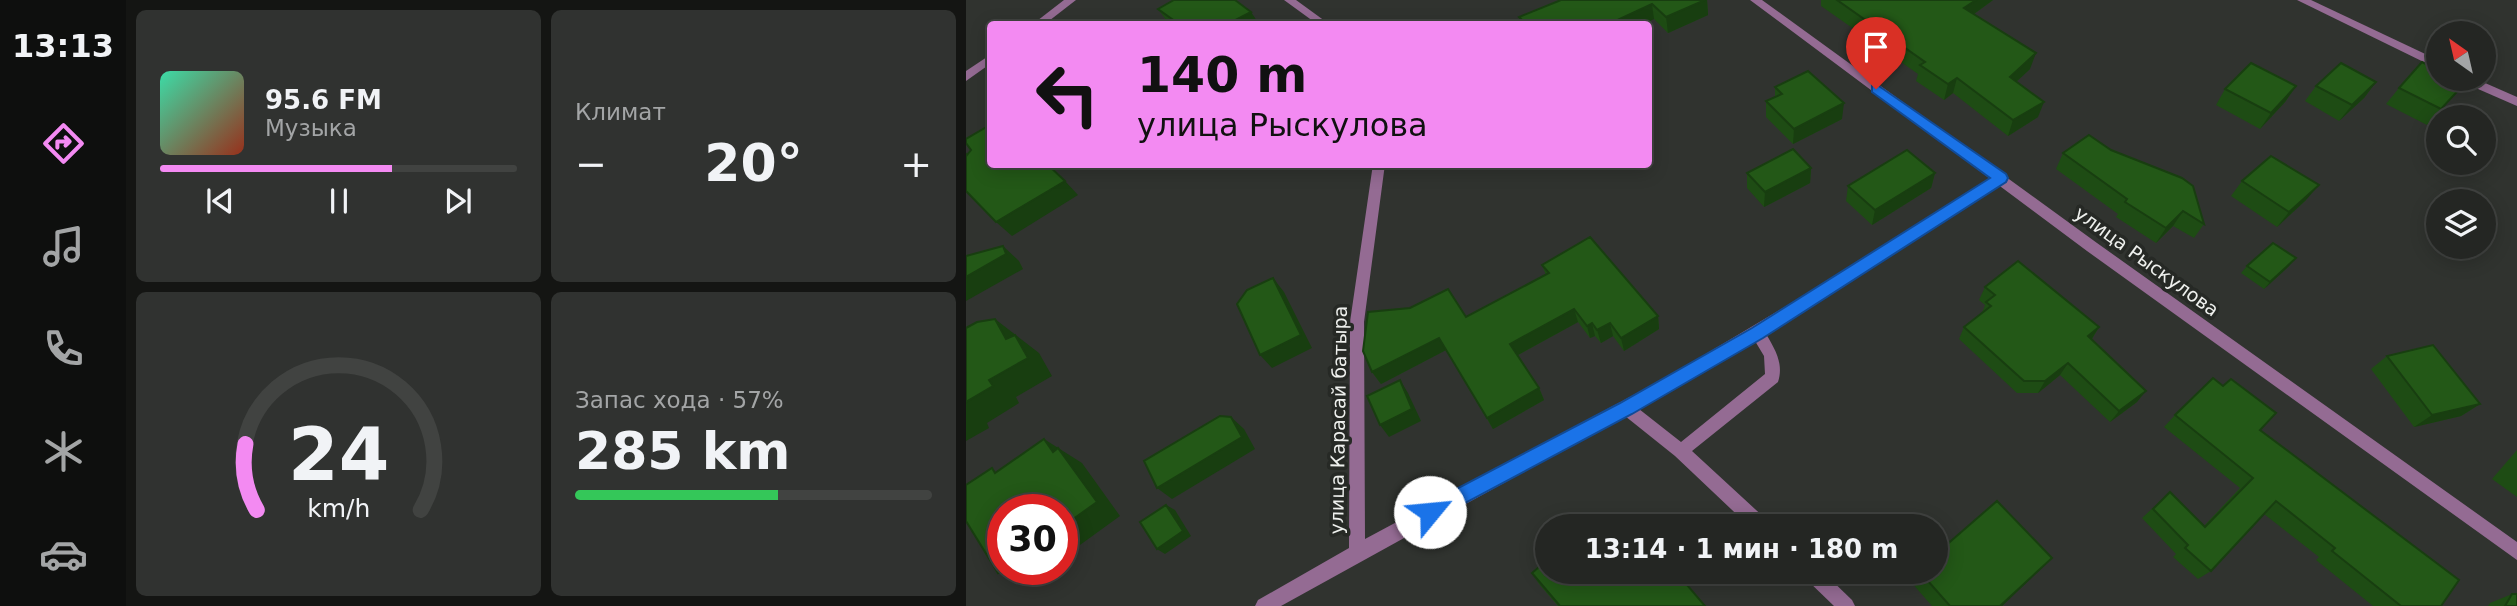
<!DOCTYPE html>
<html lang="ru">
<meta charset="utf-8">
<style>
body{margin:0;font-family:"DejaVu Sans",sans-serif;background:#303230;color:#f1f3f6;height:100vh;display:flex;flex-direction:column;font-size:26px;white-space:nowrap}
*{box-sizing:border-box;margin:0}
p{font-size:23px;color:#a3a5a6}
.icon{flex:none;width:38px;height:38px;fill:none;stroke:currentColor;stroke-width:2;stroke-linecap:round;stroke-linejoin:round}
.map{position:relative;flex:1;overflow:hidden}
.drawer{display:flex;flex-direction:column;gap:10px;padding:10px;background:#141513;width:840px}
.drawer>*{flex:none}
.banner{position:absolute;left:21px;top:21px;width:665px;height:147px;border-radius:7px;box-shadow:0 4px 18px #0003,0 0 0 2px #414341;background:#f38af2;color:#111;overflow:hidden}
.needle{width:46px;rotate:326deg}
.controls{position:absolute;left:1460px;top:21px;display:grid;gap:14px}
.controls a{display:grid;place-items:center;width:70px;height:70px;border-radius:50%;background:#242623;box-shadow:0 4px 18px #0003,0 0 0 2px #414341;font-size:35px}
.speed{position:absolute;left:21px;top:494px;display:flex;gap:14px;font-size:35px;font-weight:700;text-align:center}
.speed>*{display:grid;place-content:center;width:91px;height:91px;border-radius:50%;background:#242623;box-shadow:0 4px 18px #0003,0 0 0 2px #414341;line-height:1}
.speed .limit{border:10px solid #d22;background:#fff;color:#111}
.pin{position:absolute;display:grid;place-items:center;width:60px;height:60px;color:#fff;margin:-72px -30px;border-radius:50% 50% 50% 0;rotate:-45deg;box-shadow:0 0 7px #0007}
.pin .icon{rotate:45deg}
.me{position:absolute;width:77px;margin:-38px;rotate:62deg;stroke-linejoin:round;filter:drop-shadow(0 0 5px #0008)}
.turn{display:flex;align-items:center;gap:24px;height:147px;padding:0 35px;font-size:32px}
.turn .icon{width:91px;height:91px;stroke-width:2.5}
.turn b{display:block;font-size:49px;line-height:60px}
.big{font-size:52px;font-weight:700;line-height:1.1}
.drawer .widget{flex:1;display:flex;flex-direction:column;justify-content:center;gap:10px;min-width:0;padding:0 24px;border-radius:10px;background:#303230}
.drawer .dial{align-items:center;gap:0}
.dial svg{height:182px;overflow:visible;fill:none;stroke:#414341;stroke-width:7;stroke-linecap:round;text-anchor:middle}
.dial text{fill:#f1f3f6;stroke:none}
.song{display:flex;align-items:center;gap:21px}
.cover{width:84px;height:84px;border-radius:10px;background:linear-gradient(135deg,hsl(160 70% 55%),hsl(10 70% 35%))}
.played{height:7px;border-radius:4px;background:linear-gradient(90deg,#f38af2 65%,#414341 65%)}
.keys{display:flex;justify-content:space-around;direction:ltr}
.heat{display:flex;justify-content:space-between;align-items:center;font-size:38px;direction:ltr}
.charge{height:10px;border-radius:5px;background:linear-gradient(90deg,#34c759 57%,#414341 0)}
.drawer .tiles{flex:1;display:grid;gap:10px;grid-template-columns:repeat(2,1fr)}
.trip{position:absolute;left:569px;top:514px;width:413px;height:70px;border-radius:35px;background:#242623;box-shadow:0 4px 18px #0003,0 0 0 2px #414341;font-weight:700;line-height:70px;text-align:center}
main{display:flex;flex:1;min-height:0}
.tabs{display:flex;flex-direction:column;width:126px;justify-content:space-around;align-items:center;background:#0e0f0e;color:#a3a5a6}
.tabs .icon{width:49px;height:49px}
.tabs .on{color:#f38af2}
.tabs b{font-size:32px;color:#f1f3f6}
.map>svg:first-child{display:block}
</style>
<main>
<nav class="tabs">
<b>13:13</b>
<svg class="icon on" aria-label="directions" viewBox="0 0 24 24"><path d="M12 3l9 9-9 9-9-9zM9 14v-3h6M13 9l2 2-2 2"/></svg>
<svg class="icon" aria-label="music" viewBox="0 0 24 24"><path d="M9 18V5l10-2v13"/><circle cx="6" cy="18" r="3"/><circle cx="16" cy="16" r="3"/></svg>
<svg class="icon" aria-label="phone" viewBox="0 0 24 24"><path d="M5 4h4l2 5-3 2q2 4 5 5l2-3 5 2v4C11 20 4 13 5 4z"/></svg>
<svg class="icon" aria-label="climate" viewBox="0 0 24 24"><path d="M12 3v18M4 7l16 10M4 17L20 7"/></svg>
<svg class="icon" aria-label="car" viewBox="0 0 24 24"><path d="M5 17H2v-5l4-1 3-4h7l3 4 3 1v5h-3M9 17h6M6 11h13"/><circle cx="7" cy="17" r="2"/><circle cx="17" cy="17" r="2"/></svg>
</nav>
<section class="drawer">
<div class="tiles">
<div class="widget">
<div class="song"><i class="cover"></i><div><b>95.6 FM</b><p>Музыка</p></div></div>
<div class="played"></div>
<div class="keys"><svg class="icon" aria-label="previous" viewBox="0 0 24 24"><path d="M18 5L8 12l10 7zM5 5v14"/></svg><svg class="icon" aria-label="pause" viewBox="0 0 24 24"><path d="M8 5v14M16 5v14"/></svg><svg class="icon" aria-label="next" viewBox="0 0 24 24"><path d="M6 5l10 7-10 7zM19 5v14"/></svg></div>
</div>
<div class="widget"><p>Климат</p>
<div class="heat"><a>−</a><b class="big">20°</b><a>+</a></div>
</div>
<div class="widget dial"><svg viewBox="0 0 100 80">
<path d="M14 69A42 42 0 1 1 86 69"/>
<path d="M14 69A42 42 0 0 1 9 40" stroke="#f38af2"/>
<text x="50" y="56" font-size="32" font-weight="700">24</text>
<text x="50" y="72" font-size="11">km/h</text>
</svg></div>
<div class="widget"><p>Запас хода · 57%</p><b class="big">285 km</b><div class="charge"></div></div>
</div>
</section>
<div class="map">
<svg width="1551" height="606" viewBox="0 0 1551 606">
<rect width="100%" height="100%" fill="#30332f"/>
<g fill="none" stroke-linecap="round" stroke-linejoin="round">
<g fill="#946b93" fill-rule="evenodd">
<path d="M98,0H110L79,24H67Z"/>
<path d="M318,0H330L363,24H351Z"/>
<path d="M1331,0H1345L1472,60V69Z"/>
<path d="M24,55V64L0,81V71Z"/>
<path d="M1494,79H1510L1551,97V106L1496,82Z"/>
<path d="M407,164H419L398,322L399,539L703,376L844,292L1031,175L1035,173L1041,178L1039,181L800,334C809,349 818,364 812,382L726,451L802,521L804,527H784L709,456L659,416L315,606H289L292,600L383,548L384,322ZM789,341L798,356L799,374L715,442L673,409Z"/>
<path d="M837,572H857L886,600L889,606H868L839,578Z"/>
</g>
<path fill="#946b93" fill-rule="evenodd" d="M784,0H796L1131,243L1551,542V560L1121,251Z"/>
</g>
<g fill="#1e4c14">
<path d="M595,0H741L742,15L702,33L688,19L677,24H555L553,17Z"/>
<path d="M855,0H1027L1008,14L1064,69L1050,82L1072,117L1042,136L987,93L978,100L950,81L952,74L855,6Z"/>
<path d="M192,9L293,24H203Z"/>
<path d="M1410,82L1398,98L1373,121L1339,101L1350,86Z"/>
<path d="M1499,83L1461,125L1420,104L1433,88Z"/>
<path d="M1330,86L1319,102L1294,129L1250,105L1259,89Z"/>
<path d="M809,87L876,119L827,144L800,117V101L809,97Z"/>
<path d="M1123,135L1238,224L1228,238L1207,226L1190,243L1150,217L1152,214L1090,169L1097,153Z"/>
<path d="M845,168L844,183L798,207L781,188V173Z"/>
<path d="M969,173L965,188L906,225L880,201L882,186Z"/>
<path d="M1276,181L1340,200L1311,227L1265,196Z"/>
<path d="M576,265L692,316L693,329L658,351L647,336L635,343L629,336L624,338L612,322L552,355L573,388L578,400L527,429L480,350L415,384L406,372L500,317L580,275Z"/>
<path d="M1281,266H1323L1298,289L1275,273Z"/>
<path d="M1019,287L1133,327L1126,339L1171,402L1144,422L1094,375L1072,393H1051L993,339L998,327L1016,313L1019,305L1013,300Z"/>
<path d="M1421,356L1514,404L1495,416L1448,427L1405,369Z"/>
<path d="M1209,415L1294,430L1475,606H1407L1350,560L1353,557L1298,514L1245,571L1232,579L1207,557L1210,554L1176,518L1204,492L1238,526L1274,488L1198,427Z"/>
<path d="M1551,450V497L1526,479Z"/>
<path d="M1086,558L1036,606H966L945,582L950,572H970Z"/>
<path d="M566,573L739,606H592L573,584Z"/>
<path d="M1546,594L1551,606H1522L1524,603Z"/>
</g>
<g fill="#183e10">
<path d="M739,0H741L742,15L702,33L700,17Z"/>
<path d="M1010,0H1027L994,24L998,8Z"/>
<path d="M686,4L688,19L677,24H643Z"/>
<path d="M285,12L293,24H262Z"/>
<path d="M1070,53L1064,69L1039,92L1044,77Z"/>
<path d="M991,78L987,93L978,100L982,84Z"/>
<path d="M1410,82L1398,98L1373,121L1386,105Z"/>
<path d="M1330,86L1319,102L1294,129L1305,113Z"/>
<path d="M1078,102L1072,117L1042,136L1047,120Z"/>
<path d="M878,103L876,119L827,144L828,129Z"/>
<path d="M845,168L844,183L798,207L799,192Z"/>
<path d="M969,173L965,188L906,225L909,210Z"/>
<path d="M99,181L112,195L46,236L30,222Z"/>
<path d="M1353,185L1340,200L1311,227L1323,212Z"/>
<path d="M1217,211L1207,226L1190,243L1200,228Z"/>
<path d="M37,246L53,261L57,269L0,301V277Z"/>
<path d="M1330,258L1323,266L1298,289L1304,282Z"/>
<path d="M307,278L318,292L346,348L306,368L294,355Z"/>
<path d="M608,309L612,322L550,356L544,344Z"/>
<path d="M692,316L693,329L658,351L655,338Z"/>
<path d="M29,319L73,353L86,376L50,397L53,403L21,423L23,428L0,441V402L23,380L40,339Z"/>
<path d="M626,323L629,336L624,338L621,326Z"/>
<path d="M644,323L647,336L635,343L631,330Z"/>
<path d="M1133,327L1125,340L1122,336Z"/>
<path d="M473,338L480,350L415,384L406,372Z"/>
<path d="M1102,363L1094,375L1072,393L1079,381Z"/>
<path d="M434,380L442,393L455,421L423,437L414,425Z"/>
<path d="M573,388L578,400L527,429L521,418Z"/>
<path d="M1180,391L1171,402L1144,422L1153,411Z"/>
<path d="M1514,404L1495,416L1448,427L1466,415Z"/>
<path d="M265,417L278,429L289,449L206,499L191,488Z"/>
<path d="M78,439L116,463L154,516L96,558V527L87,452Z"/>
<path d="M200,505L209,510L225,536L199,554L191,549Z"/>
<path d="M1086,558L1036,606H1034Z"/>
<path d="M38,569H81L60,585L32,573Z"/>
</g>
<g fill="#235817" stroke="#183e10" stroke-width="2">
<path d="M208,0H269L285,12L262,24H213L192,9Z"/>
<path d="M595,0H739L700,17L686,4L643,24H560L553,17Z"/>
<path d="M871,0H1010L998,8L1070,53L1044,77L1078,102L1047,120L991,78L982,84L954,65L959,62Z"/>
<path d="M1456,62L1472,70V79H1490L1499,83L1475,109L1433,88Z"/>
<path d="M1285,63L1330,86L1305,113L1259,89Z"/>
<path d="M1375,63L1410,82L1386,105L1350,86Z"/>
<path d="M842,71L878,103L828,129L800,101L816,94L809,87Z"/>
<path d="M24,125V164H81L99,181L30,222L0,191V154L1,155L5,150L0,143V139Z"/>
<path d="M1123,135L1145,150L1216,178L1227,186L1238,224L1217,211L1200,228L1159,202L1161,199L1097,153Z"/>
<path d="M827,149L845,168L799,192L781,173Z"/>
<path d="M941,150L969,173L909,210L882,186Z"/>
<path d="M1305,156L1353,185L1323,212L1276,181Z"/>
<path d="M624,237L692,316L655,338L644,323L631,330L626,323L621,326L608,309L544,344L573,388L521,418L473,338L406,372L397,351L402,312L444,308L482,289L500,317L583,273L576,265Z"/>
<path d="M1307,243L1330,258L1304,282L1281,266Z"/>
<path d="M37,246L40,254L0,277V256Z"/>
<path d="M1052,261L1133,327L1122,336L1180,391L1153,411L1102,363L1079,381H1058L998,327L1025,306L1020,302L1029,295L1019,287Z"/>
<path d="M307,278L335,335L294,355L271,304L281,290Z"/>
<path d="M29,319L40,339L49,335L62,358L23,380L27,386L0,402V328L11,322Z"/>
<path d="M1467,345L1514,404L1466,415L1421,356Z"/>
<path d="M1247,378L1257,386L1265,379L1310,413L1294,430L1493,580L1475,606H1435L1366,551L1369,548L1310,501L1245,571L1219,548L1222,545L1187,509L1204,492L1239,527L1287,478L1209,415Z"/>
<path d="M434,380L446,409L414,425L401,396Z"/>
<path d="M254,416L265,417L276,437L191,488L178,461Z"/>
<path d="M78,439L87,452L92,448L131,502L96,527V509H37V569H38L32,573L0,521V485L26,468L29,473Z"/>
<path d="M1031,501L1086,558L1034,606H984L954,572H970V554Z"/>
<path d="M200,505L217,531L191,549L174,522Z"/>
<path d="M629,518L637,527H619Z"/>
<path d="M581,560V572H710L739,606H594L566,573Z"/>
<path d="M1546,594H1551V606H1539Z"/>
</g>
<path fill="#1a73e8" stroke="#114b97" stroke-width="2" d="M910,84L1040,174L1042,178L1040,182L797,338L666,414L471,518L464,521L458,518L455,512L458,506L654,403L786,328L1024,178L906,92V85Z"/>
<g text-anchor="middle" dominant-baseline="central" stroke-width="7" stroke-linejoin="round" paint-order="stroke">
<g font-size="19" fill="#eef0ed" stroke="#262925">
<text transform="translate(1181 261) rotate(36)">улица Рыскулова</text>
<text transform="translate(372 420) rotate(-89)">улица Карасай батыра</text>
</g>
</g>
</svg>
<div class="controls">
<a><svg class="needle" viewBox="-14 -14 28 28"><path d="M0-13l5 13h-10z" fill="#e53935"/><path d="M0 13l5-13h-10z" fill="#a3a5a6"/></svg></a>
<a><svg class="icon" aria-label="search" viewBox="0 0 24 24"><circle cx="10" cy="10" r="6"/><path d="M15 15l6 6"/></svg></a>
<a><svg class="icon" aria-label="layers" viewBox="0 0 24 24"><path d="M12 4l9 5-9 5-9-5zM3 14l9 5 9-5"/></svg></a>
</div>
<div class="speed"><div class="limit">30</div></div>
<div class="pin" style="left:910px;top:89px;background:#d93025"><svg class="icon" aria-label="arrive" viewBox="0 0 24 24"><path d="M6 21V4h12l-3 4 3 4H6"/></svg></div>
<svg class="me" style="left:464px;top:512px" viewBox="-20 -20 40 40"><circle r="19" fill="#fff"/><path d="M0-13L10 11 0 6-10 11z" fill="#1a73e8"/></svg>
<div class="trip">13:14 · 1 мин · 180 m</div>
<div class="banner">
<div class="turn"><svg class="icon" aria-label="left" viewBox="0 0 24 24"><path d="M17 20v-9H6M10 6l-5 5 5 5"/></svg><div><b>140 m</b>улица Рыскулова</div></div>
</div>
</div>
</main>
